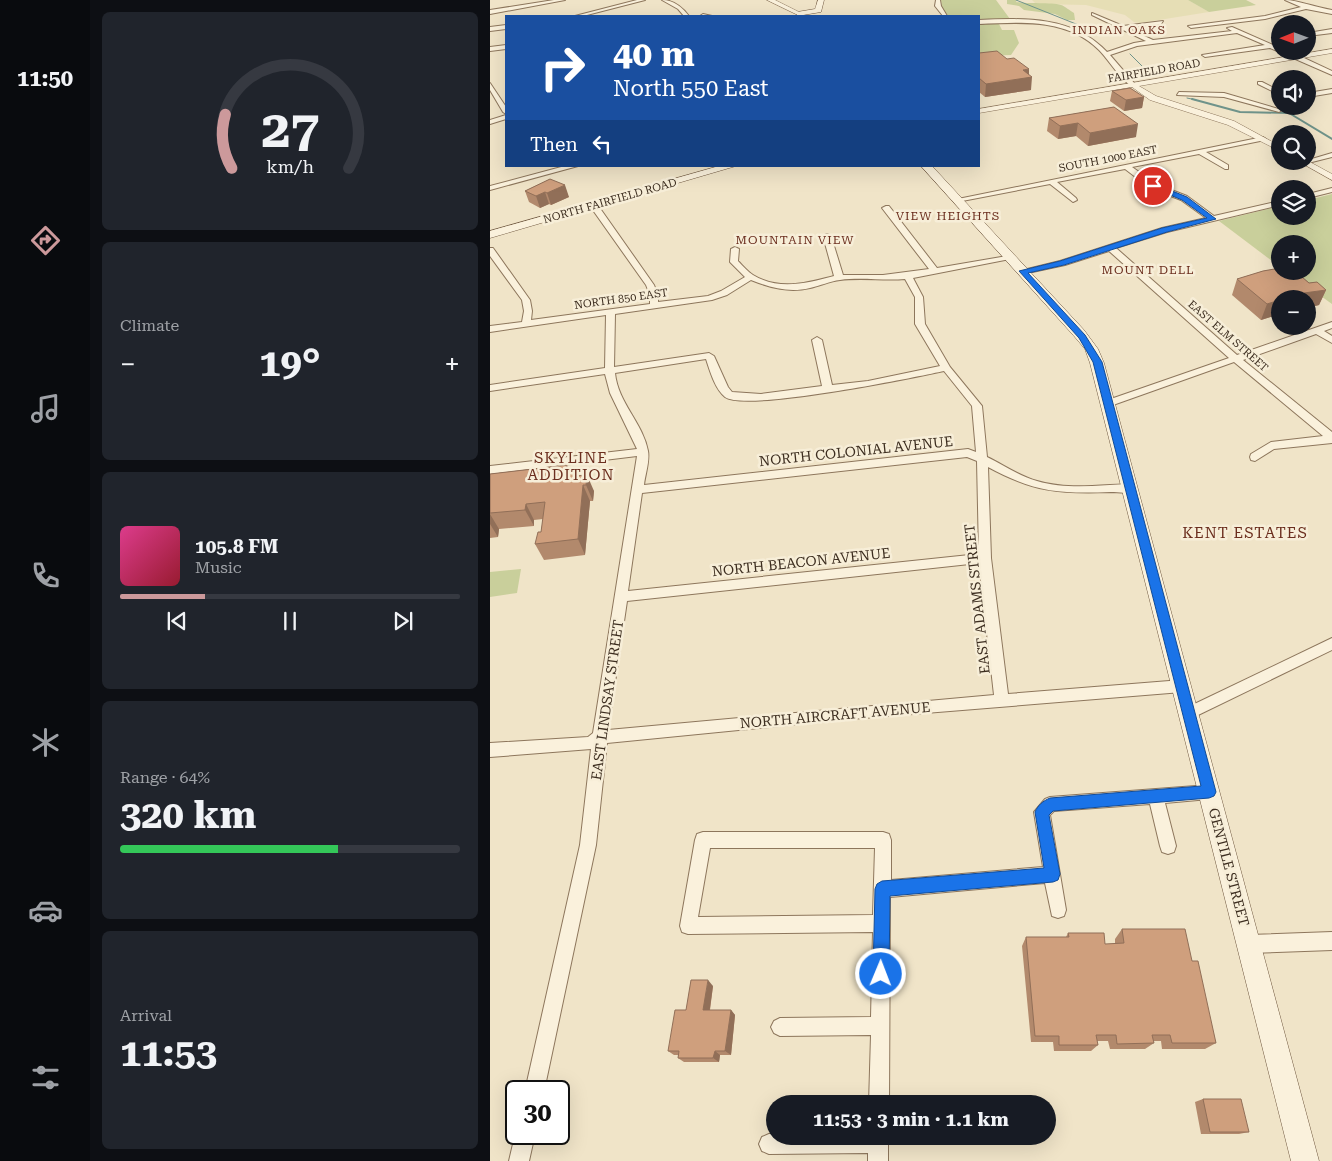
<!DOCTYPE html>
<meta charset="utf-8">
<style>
body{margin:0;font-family:"Roboto Serif",serif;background:#20242c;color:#f1f3f6;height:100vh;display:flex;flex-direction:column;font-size:19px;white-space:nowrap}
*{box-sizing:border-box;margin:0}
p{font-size:16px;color:#9ea1a6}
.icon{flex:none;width:28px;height:28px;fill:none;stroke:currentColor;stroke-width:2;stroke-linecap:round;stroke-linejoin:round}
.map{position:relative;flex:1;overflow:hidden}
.sheet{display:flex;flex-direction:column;gap:12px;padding:12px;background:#0d0f14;width:400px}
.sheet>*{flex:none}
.hud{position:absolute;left:15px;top:15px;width:475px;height:152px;border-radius:0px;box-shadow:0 5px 20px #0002;background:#1a4fa0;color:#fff;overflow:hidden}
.needle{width:32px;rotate:269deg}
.tools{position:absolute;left:781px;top:15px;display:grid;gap:10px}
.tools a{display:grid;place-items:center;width:45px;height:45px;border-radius:50%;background:#171b24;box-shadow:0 5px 20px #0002;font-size:25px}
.speed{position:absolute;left:15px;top:1080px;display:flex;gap:10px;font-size:25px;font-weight:700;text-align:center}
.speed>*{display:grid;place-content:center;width:65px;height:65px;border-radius:50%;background:#171b24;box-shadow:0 5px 20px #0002;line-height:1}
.speed .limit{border:2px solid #111;border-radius:8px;background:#fff;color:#111}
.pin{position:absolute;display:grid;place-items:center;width:42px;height:42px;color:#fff;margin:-21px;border:2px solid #fff;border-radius:50%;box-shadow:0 1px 5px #0007}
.me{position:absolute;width:55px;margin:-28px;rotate:1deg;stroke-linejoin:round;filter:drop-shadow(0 0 4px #0008)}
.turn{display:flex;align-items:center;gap:18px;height:105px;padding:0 25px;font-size:22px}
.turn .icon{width:65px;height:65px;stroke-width:2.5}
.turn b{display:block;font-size:35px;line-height:42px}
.then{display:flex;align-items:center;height:48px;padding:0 25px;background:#0003;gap:10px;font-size:19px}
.big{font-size:38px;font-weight:700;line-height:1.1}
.sheet .card{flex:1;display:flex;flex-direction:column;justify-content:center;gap:8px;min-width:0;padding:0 18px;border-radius:8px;background:#20242c}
.sheet .dial{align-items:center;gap:0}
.dial svg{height:130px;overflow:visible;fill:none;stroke:#363941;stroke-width:7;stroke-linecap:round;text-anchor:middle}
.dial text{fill:#f1f3f6;stroke:none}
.song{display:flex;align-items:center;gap:15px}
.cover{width:60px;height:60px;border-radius:8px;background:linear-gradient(135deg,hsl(330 70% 55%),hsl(350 70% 35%))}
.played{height:5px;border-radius:2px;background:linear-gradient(90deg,#cc999b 25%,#363941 25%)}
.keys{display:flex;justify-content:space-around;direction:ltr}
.heat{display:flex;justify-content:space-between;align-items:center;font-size:28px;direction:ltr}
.charge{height:8px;border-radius:4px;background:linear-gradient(90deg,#34c759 64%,#363941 0)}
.trip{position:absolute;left:276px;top:1095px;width:290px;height:50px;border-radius:25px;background:#171b24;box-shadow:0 5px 20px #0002;font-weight:700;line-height:50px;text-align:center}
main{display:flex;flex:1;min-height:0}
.dock{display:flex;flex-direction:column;width:90px;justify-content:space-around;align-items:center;background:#090b0e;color:#9ea1a6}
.dock .icon{width:35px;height:35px}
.dock .active{color:#cc999b}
.dock b{font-size:22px;color:#f1f3f6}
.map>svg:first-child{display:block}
</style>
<main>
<nav class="dock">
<b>11:50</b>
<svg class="icon active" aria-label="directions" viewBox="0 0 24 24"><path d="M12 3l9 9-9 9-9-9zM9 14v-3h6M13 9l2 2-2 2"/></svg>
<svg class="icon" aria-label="music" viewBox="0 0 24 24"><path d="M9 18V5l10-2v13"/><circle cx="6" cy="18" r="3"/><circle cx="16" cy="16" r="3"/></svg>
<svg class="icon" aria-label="phone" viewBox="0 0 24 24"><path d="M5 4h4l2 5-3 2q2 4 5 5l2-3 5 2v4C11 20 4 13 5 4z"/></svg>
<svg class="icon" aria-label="climate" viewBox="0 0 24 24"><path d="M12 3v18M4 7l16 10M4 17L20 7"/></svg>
<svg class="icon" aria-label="car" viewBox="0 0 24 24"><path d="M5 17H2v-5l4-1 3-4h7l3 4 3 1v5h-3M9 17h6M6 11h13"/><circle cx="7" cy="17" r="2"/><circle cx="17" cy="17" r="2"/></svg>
<svg class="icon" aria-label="filters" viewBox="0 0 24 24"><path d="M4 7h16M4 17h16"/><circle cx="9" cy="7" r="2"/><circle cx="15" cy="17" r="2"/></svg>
</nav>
<section class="sheet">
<div class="card dial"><svg viewBox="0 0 100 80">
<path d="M14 69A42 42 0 1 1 86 69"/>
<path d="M14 69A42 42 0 0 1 10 36" stroke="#cc999b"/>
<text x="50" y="56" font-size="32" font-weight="700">27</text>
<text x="50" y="72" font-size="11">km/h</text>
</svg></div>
<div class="card"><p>Climate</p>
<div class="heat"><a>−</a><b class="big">19°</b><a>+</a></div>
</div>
<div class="card">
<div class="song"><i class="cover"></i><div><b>105.8 FM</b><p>Music</p></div></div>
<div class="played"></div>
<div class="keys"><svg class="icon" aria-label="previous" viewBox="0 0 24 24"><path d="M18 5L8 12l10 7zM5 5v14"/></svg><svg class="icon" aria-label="pause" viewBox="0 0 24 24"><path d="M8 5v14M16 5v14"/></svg><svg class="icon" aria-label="next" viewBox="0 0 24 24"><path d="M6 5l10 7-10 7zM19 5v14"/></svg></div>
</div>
<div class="card"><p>Range · 64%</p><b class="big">320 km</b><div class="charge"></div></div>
<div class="card"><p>Arrival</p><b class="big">11:53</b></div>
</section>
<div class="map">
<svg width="842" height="1161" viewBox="0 0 842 1161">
<rect width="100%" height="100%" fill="#f0e4c8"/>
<path fill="#e6deb5" d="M542,0H698L719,12L650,23L644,22L635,15L596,5L546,4Z"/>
<g fill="#c9cf9b">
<path d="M451,0H506L520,19L489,21V16H458L452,8Z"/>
<path d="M517,0H527L526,2C538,4 561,2 571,5C575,6 580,11 584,13L585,20H577L565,14L534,10L529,6L517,4Z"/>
<path d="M698,0H756L766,5L719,12Z"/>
<path d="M508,22L512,30H524L529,43L521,55L489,56V23Z"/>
<path d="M842,194V304L796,271H818V244H790V267L729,221L790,206V216H818V200Z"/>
<path d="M31,569L27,593L0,597V572Z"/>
</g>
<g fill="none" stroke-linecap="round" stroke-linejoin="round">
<g stroke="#6f938a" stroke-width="1">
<path d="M526,0L601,30"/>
<path d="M640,54L662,76"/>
<path d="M697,98L706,100"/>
</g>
<path stroke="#6f938a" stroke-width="2" d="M702,99L750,112L799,113L842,139"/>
<defs>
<g id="minor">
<path d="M64,0H75L0,14V10Z"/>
<path d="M147,0H155L93,16H85Z"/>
<path d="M172,0C184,0 192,7 199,16H194L188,9Z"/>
<path d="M446,0H450L451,6L457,16H453L445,6Z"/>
<path d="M795,0C807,0 828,8 842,10V14L816,9L775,19L701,28L698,26L775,16L811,7Z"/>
<path d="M602,13L633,26L673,21L671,24L637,28L663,40L742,31L737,28L742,27L790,48V51H799L842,71V75L780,48L715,57L712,55L775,45L747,33L647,46L620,55L645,84L643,87C630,80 620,61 609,50C577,18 531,22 489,24V20C535,18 583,16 617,52L644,43L656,41L602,15Z"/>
<path d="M213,14L222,16H210Z"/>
<path d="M16,25V29L0,31V27Z"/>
<path d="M842,29V33L818,36V33Z"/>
<path d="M16,45V49L0,51V47Z"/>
<path d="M768,82H772L790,91V95L768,84Z"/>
<path d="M0,83L16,107V114L13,112L0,90Z"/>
<path d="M842,89V93L818,97V93Z"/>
<path d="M689,92L734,93L792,110L789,112L734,97L687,95Z"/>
<path d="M16,115V119L0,124V120Z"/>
<path d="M773,137L776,139L775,140L716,152L738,165V169H735L709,154L642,167L666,184L697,196L724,216L790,201V205L677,232L626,248L747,355L842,322V328L834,331L842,336V343L826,334L753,360L842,432V443L784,449L765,461L761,460L760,457L761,454L781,442L833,436L744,362L623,405H615V401L739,358L619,251L575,265L533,274L529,271L570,261L672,228L716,218L691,200L660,188L635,169L567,182L586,198L587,200L583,202L560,184L467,202L463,200Z"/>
<path d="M842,153V157L818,163L815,161Z"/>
<path d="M75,166H88L0,190V186Z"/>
<path d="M842,188V192L818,198V194Z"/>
<path d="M101,204H107L164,285L168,295V302L218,296L231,291L255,277L240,262L241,249L245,247L249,249L248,261C253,266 258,272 263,275C289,291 317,283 344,276L333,236L337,234L341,236L353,275H393L439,269L392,208L396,206H399L447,268L523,255V259H520L423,278L433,297L435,324L460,367L492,406L497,457C514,465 529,476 547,481C577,490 610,485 641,484L647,488C642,495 629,492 621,492C569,494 544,492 498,467L501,558L518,694L692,680L697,682L699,686L697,690L692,692L349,720L117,743L106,845L54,1091H35L90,845L101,749L0,757V743L98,737L103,733L147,456L0,474V466L147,449L120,393L115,374L0,391V385L115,368L116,315L0,332V326L32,322L34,311L32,300L0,256V248H3L40,300L42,311L41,320L160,304V295L156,285L100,206ZM415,279L425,297V324L450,366L378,381L342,385L332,340L327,337L322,340L332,386L271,394L242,392L238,387L224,356L219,353L124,367L125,314L222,300L237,295L261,280C281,288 299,293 320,288C330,286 340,281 350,280C371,277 394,281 415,279ZM216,359C220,371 225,389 235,397C255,412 422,378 454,371L482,406L486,452L478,449L154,485C155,475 160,461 158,451C153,423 128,403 125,373ZM477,457L487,461L489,554L138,591L152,493ZM489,563L504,695L118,730L137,601Z"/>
<path d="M842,638V650L704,717L699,719L694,717L692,713L694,709Z"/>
<path d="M719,785L724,787L727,792L724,797L719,799L675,803L686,846L684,852L678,854L672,852L670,846L660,804L564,811L560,815L576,910L574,916L568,918L562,916L555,883L400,897L399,1104H379L381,1035L290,1036L284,1033L281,1027L284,1021L290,1018L381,1017L383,932L198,934L192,932L190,926L205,840L207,834L213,832H393L399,834L401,840V880L553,867L544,812L555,799L560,797ZM220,848H385L383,915L208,917Z"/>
<path d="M842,932V950L759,953L753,950L750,944L753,938L759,935Z"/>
<path d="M26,1131V1134H45L39,1161H19Z"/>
<path d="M279,1134H285V1136H398V1161H378V1153L279,1154L272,1151L269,1144L272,1137Z"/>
</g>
<g id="tertiary">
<path d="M277,0H285L317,16H310Z"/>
<path d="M842,49V53L649,86L666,96L744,121L790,146V151L738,125L660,100L642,87L489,113V109Z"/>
<path d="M808,161H818L842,174V180Z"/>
</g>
<g id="secondary">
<path d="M328,0H334L331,12L307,16V12L325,9Z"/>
<path d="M229,166H246L0,238V231Z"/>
<path d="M431,166H442L594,330L608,349L614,363L829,1161H801L600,363L595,349L584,336Z"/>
</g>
</defs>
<use href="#minor" stroke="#8d765c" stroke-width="2"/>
<use href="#tertiary" stroke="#8d765c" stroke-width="1"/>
<use href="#secondary" stroke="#6f573f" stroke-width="1"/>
<use href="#minor" fill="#faf1dc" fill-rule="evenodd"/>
<use href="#tertiary" fill="#faf1dc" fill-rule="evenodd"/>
<use href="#secondary" fill="#faf1dc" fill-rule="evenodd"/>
</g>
<g fill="#b2896c">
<path d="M489,53L539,74L541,90L495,97L489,92Z"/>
<path d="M622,91L654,97L652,108L634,111L620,101Z"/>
<path d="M624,107L646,137L598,146L586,136L568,139L557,131L559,118Z"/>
<path d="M60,179L79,197L61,205L59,204L50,208L39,202L35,191Z"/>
<path d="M790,268V271H805L819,283L827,282L836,290L829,305L821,307L818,314V299H790V314L771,320L742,295L747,279L773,271Z"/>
<path d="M77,465L79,470L84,469L88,476L104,491L103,501H100L95,555L54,560L45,544L51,532L53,519L44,520V526L9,529L8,537L0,538V474Z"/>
<path d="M632,929L702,961L726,1043L715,1049H672L671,1041H663L664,1043L655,1049H620L618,1041H607L608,1045L601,1051H564L563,1042H541L532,946L536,937H576L578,933L615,944H625V939Z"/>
<path d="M223,986L220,1010H241L245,1015L241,1055H230L229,1062H194L188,1058V1055H184L178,1051L196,1010Z"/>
<path d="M713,1099L759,1132L749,1134H711L705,1102Z"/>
</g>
<g fill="#916f58">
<path d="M539,69V77H542L541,90L495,97L496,84L533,70Z"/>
<path d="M654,97L652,108L634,111L636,100Z"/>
<path d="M588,123L586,136L568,139L570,126Z"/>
<path d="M648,124L646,137L598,146L600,133Z"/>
<path d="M75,185L79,197L61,205L57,193Z"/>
<path d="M55,192L59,204L50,208L46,196Z"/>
<path d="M836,290L829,305L821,307L818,314V299L814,293Z"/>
<path d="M790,300V314L771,320L777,304Z"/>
<path d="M97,475L104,491L103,501L96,485Z"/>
<path d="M93,485L100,501L95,555L88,539Z"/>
<path d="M36,504L44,520V526L35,510Z"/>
<path d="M0,514L9,529L8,537L0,524Z"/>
<path d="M218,980L223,986L219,1015L213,1010Z"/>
<path d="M241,1010L245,1015L241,1055L235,1051Z"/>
<path d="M225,1051L230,1055L229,1062L223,1058Z"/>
</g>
<g fill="#cf9f7d" stroke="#916f58">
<path d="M507,51L517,59L524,58L539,69L533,70L542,77L496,84L489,78V53Z"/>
<path d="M640,88L654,97L636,100L622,91Z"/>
<path d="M624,107L648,124L600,133L588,123L570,126L559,118Z"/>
<path d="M60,179L75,185L57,193L55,192L46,196L35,191Z"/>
<path d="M790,268V271H805L819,283L827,282L836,290L814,293L823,302L818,303V299H799L798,298L790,299V300L777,304L747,279L773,271Z"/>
<path d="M77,465L76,470L84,469L85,476L97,475L96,485H93L88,539L45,544L48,532H51L55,502L36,504L35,510L0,513V474Z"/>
<path d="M632,929H695L702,961H708L726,1043H682L680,1035H662L664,1043L627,1044L626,1035H606L608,1045H569V1036H545L536,937H579L578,933H614L615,944L634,943Z"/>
<path d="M201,980H218L213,1010H241L235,1051H225L223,1058H188L189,1051H178L185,1010H196Z"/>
<path d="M713,1099H751L759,1132H720Z"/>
</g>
<path fill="#1a73e8" stroke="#114b97" d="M661,184H665L697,197L726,219L677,232L574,265L538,273L595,335L612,362L726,792L724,796L719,798L563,811L559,815L570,874L568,880L563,882L400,896L399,974L397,980L391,983L385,980L383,974L385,889L387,884L392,881L554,868L545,812C548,805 553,801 560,798L711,786L603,362L589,338L529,271L570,261L672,228L717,218L692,200L661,187Z"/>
<g text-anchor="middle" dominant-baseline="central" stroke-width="5" stroke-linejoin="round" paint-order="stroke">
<g font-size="11" fill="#3d2e20" stroke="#f7eed8">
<text transform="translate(664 71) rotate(-10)">FAIRFIELD ROAD</text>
<text transform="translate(618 159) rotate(-11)">SOUTH 1000 EAST</text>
<text transform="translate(120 201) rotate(-16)">NORTH FAIRFIELD ROAD</text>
<text transform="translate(131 299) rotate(-8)">NORTH 850 EAST</text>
<text transform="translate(738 336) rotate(41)">EAST ELM STREET</text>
</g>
<g font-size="12" letter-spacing="1" fill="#6b2e1e" stroke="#f7eed8">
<text x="629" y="30">INDIAN OAKS</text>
<text x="458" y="216">VIEW HEIGHTS</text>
<text x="305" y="240">MOUNTAIN VIEW</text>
<text x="658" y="270">MOUNT DELL</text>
</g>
<g font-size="14" fill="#3d2e20" stroke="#f7eed8">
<text transform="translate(366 451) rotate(-6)">NORTH COLONIAL AVENUE</text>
<text transform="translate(311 562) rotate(-6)">NORTH BEACON AVENUE</text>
<text transform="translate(487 599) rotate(-96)">EAST ADAMS STREET</text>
<text transform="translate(117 700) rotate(-82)">EAST LINDSAY STREET</text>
<text transform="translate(345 715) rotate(-5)">NORTH AIRCRAFT AVENUE</text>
<text transform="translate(739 867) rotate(75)">GENTILE STREET</text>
</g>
<g font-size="15" letter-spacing="1" fill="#6b2e1e" stroke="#f7eed8">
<text x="81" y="458">SKYLINE<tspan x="81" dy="17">ADDITION</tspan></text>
<text x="755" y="533">KENT ESTATES</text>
</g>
</g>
</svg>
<div class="tools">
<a><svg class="needle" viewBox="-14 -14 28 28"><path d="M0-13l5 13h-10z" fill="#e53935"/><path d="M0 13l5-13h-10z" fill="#9ea1a6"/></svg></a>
<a><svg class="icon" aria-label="sound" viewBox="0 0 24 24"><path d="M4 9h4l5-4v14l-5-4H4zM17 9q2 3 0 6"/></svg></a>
<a><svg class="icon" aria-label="search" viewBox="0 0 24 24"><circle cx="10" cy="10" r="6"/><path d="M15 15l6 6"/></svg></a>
<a><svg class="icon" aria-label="layers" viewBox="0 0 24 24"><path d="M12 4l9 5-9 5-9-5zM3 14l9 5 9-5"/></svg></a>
<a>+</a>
<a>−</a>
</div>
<div class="speed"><div class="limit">30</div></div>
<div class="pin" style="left:663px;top:186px;background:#d93025"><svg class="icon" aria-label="arrive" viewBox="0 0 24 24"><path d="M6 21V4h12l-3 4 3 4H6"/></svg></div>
<svg class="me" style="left:391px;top:974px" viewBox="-20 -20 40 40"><circle r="17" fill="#1a73e8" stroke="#fff" stroke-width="3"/><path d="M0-11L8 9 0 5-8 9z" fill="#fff"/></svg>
<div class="trip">11:53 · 3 min · 1.1 km</div>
<div class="hud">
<div class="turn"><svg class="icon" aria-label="right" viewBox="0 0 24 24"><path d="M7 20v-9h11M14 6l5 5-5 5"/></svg><div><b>40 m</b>North 550 East</div></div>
<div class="then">Then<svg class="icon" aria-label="left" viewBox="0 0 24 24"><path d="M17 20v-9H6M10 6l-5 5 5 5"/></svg></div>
</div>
</div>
</main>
